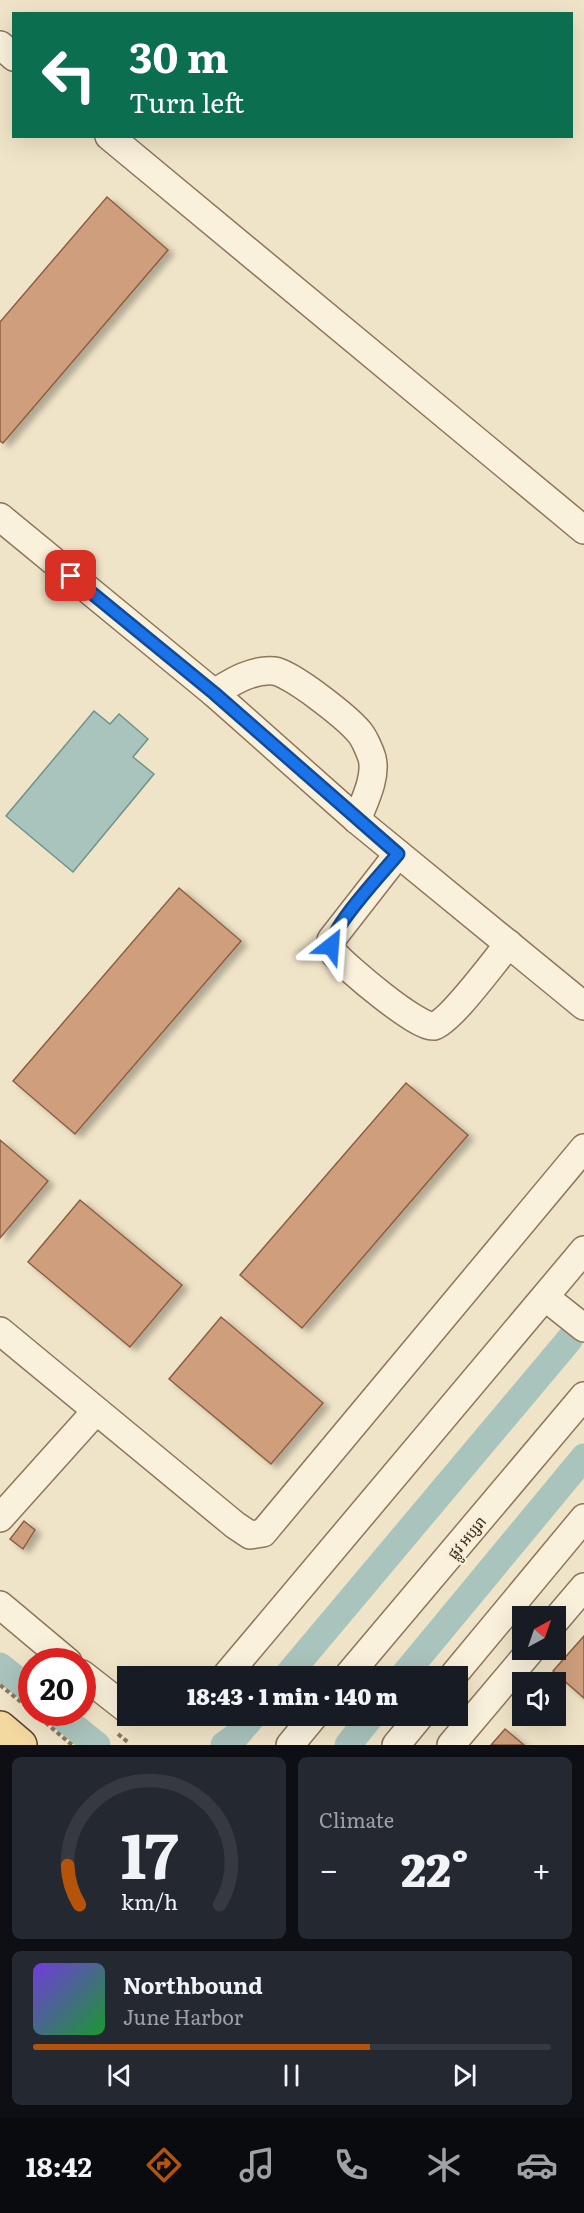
<!DOCTYPE html>
<meta charset="utf-8">
<style>
body{margin:0;font-family:Literata,"Noto Sans Khmer",serif;background:#242831;color:#f1f3f6;height:100vh;display:flex;flex-direction:column;font-size:22px;white-space:nowrap}
*{box-sizing:border-box;margin:0}
p{font-size:20px;color:#9ea1a6}
.icon{flex:none;width:33px;height:33px;fill:none;stroke:currentColor;stroke-width:2;stroke-linecap:round;stroke-linejoin:round}
.map{position:relative;height:1745px;overflow:hidden}
.side{display:flex;flex-direction:column;gap:12px;padding:12px;background:#0d0f14;flex:1}
.side>*{flex:none}
.banner{position:absolute;left:12px;top:12px;width:561px;height:126px;border-radius:0px;box-shadow:0 6px 24px #0002;background:#0b6e4f;color:#fff;overflow:hidden}
.needle{width:39px;rotate:40deg}
.controls{position:absolute;left:512px;top:1606px;display:grid;gap:12px}
.controls a{display:grid;place-items:center;width:54px;height:54px;border-radius:0px;background:#171b24;box-shadow:0 6px 24px #0002;font-size:30px}
.speed{position:absolute;left:18px;top:1648px;display:flex;gap:12px;font-size:30px;font-weight:700;text-align:center}
.speed>*{display:grid;place-content:center;width:78px;height:78px;border-radius:50%;background:#171b24;box-shadow:0 6px 24px #0002;line-height:1}
.speed .limit{border:9px solid #d22;background:#fff;color:#111}
.pin{position:absolute;display:grid;place-items:center;width:51px;height:51px;color:#fff;margin:-26px;border-radius:12px;box-shadow:0 3px 9px #0006}
.me{position:absolute;width:66px;margin:-33px;rotate:28deg;stroke-linejoin:round;filter:drop-shadow(0 0 4px #0008)}
.turn{display:flex;align-items:center;gap:21px;height:126px;padding:0 18px;font-size:27px}
.turn .icon{width:78px;height:78px;stroke-width:2.5}
.turn b{display:block;font-size:42px;line-height:51px}
.big{font-size:45px;font-weight:800;line-height:1.1}
.side .widget{flex:1;display:flex;flex-direction:column;justify-content:center;gap:9px;min-width:0;padding:0 21px;border-radius:9px;background:#242831}
.side .dial{align-items:center;gap:0}
.dial svg{height:156px;overflow:visible;fill:none;stroke:#363941;stroke-width:7;stroke-linecap:round;text-anchor:middle}
.dial text{fill:#f1f3f6;stroke:none}
.song{display:flex;align-items:center;gap:18px}
.cover{width:72px;height:72px;border-radius:9px;background:linear-gradient(135deg,hsl(260 70% 55%),hsl(130 70% 35%))}
.played{height:6px;border-radius:3px;background:linear-gradient(90deg,#b45309 65%,#363941 65%)}
.keys{display:flex;justify-content:space-around;direction:ltr}
.heat{display:flex;justify-content:space-between;align-items:center;font-size:33px;direction:ltr}
.side .tiles{flex:1;display:grid;gap:12px;grid-template-columns:1fr 1fr}
.widget:last-child{grid-column:span 2}
.trip{position:absolute;left:117px;top:1666px;width:351px;height:60px;border-radius:0px;background:#171b24;box-shadow:0 6px 24px #0002;font-weight:800;line-height:60px;text-align:center}
.tab-bar{display:flex;height:96px;justify-content:space-around;align-items:center;background:#090b0e;color:#9ea1a6}
.tab-bar .icon{width:42px;height:42px}
.tab-bar .selected{color:#b45309}
.tab-bar b{font-size:27px;color:#f1f3f6}
.map>svg:first-child{display:block}
</style>
<div class="map">
<svg width="584" height="1745" viewBox="0 0 584 1745">
<defs>
<filter id="shadow"><feDropShadow dx="6" dy="4" stdDeviation="3" flood-color="#0004"/></filter>
</defs>
<rect width="100%" height="100%" fill="#f0e4c8"/>
<path fill="#a9c4bc" stroke="#6f938a" stroke-width="1.5" d="M94,711L110,724L119,714L148,739L133,757L154,774L73,872L6,816Z"/>
<g fill="none" stroke-linecap="round" stroke-linejoin="round">
<g stroke="#a9c4bc" stroke-width="27">
<path d="M0,1666L32,1692"/>
<path d="M286,1677L569,1340"/>
<path d="M402,1677L584,1457"/>
<path d="M57,1713L97,1745"/>
<path d="M224,1745L236,1736L253,1716"/>
<path d="M348,1745L371,1716"/>
</g>
</g>
<g fill="#cf9f7d" stroke="#8d5f41" stroke-width="1.5" filter="url(#shadow)">
<path d="M107,197L168,250L3,443L0,441V322Z"/>
<path d="M179,888L241,941L75,1134L13,1081Z"/>
<path d="M406,1083L468,1135L302,1328L240,1275Z"/>
<path d="M0,1140L48,1181L0,1238Z"/>
<path d="M80,1200L182,1285L130,1347L28,1262Z"/>
<path d="M221,1317L323,1403L271,1464L169,1379Z"/>
<path d="M24,1521L35,1530L23,1549L10,1539Z"/>
<path d="M584,1636V1698L553,1671Z"/>
<path d="M505,1729L524,1745H491Z"/>
</g>
<g fill="none" stroke-linecap="round" stroke-linejoin="round">
<defs>
<g id="minor">
<path d="M0,45L14,57"/>
<path d="M109,136L584,530"/>
<path d="M0,517L214,693L357,820L584,1006"/>
<path d="M214,693C232,682 252,669 274,671C291,673 348,718 360,733C364,738 370,751 372,758C377,777 364,802 357,820"/>
<path d="M398,854L331,940C331,945 331,949 334,953C344,966 420,1030 434,1026C452,1020 494,961 509,944"/>
<path d="M545,1297L584,1328"/>
<path d="M0,1331L235,1525L250,1535L263,1533L584,1148"/>
<path d="M0,1518L96,1411"/>
<path d="M0,1605L68,1662"/>
<path d="M555,1621L584,1587"/>
<path d="M82,1674L128,1710"/>
<path d="M225,1677L584,1250"/>
<path d="M347,1677L584,1396"/>
<path d="M452,1677L584,1518"/>
<path d="M290,1745L314,1716"/>
<path d="M396,1745L420,1716"/>
<path d="M451,1745L531,1650"/>
</g>
<path id="major" d="M0,1728L20,1745"/>
</defs>
<use href="#minor" stroke="#8d765c" stroke-width="30"/>
<use href="#major" stroke="#5b4430" stroke-width="36"/>
<g stroke="#8d765c" stroke-width="4" stroke-dasharray="4.5 3" stroke-linecap="butt">
<path d="M0,1685L32,1711"/>
<path d="M34,1713L72,1745"/>
<path d="M118,1734L129,1743"/>
</g>
<use href="#minor" stroke="#faf1dc" stroke-width="27"/>
<use href="#major" stroke="#f3d9a0" stroke-width="33"/>
</g>
<g fill="none" stroke-linecap="round" stroke-linejoin="round">
<defs>
<path id="route" d="M71,576L214,693L398,854C384,871 331,927 331,946"/>
</defs>
<use href="#route" stroke="#114b97" stroke-width="15"/>
<use href="#route" stroke="#1a73e8" stroke-width="10"/>
</g>
<g text-anchor="middle" dominant-baseline="central" stroke-width="5" stroke-linejoin="round" paint-order="stroke">
<g font-size="15" fill="#3d2e20" stroke="#f7eed8">
<text transform="translate(466 1537) rotate(-50)">ផ្លូវ អប្សរា</text>
</g>
</g>
</svg>
<div class="controls">
<a><svg class="needle" viewBox="-14 -14 28 28"><path d="M0-13l5 13h-10z" fill="#e53935"/><path d="M0 13l5-13h-10z" fill="#9ea1a6"/></svg></a>
<a><svg class="icon" aria-label="sound" viewBox="0 0 24 24"><path d="M4 9h4l5-4v14l-5-4H4zM17 9q2 3 0 6"/></svg></a>
</div>
<div class="speed"><div class="limit">20</div></div>
<div class="pin" style="left:71px;top:576px;background:#d93025"><svg class="icon" aria-label="arrive" viewBox="0 0 24 24"><path d="M6 21V4h12l-3 4 3 4H6"/></svg></div>
<svg class="me" style="left:331px;top:946px" viewBox="-20 -20 40 40"><path d="M0-17L14 15 0 8-14 15z" fill="#1a73e8" stroke="#fff" stroke-width="4"/></svg>
<div class="trip">18:43 · 1 min · 140 m</div>
<div class="banner">
<div class="turn"><svg class="icon" aria-label="left" viewBox="0 0 24 24"><path d="M17 20v-9H6M10 6l-5 5 5 5"/></svg><div><b>30 m</b>Turn left</div></div>
</div>
</div>
<section class="side">
<div class="tiles">
<div class="widget dial"><svg viewBox="0 0 100 80">
<path d="M14 69A42 42 0 1 1 86 69"/>
<path d="M14 69A42 42 0 0 1 8 49" stroke="#b45309"/>
<text x="50" y="56" font-size="32" font-weight="700">17</text>
<text x="50" y="72" font-size="11">km/h</text>
</svg></div>
<div class="widget"><p>Climate</p>
<div class="heat"><a>−</a><b class="big">22°</b><a>+</a></div>
</div>
<div class="widget">
<div class="song"><i class="cover"></i><div><b>Northbound</b><p>June Harbor</p></div></div>
<div class="played"></div>
<div class="keys"><svg class="icon" aria-label="previous" viewBox="0 0 24 24"><path d="M18 5L8 12l10 7zM5 5v14"/></svg><svg class="icon" aria-label="pause" viewBox="0 0 24 24"><path d="M8 5v14M16 5v14"/></svg><svg class="icon" aria-label="next" viewBox="0 0 24 24"><path d="M6 5l10 7-10 7zM19 5v14"/></svg></div>
</div>
</div>
</section>
<nav class="tab-bar">
<b>18:42</b>
<svg class="icon selected" aria-label="directions" viewBox="0 0 24 24"><path d="M12 3l9 9-9 9-9-9zM9 14v-3h6M13 9l2 2-2 2"/></svg>
<svg class="icon" aria-label="music" viewBox="0 0 24 24"><path d="M9 18V5l10-2v13"/><circle cx="6" cy="18" r="3"/><circle cx="16" cy="16" r="3"/></svg>
<svg class="icon" aria-label="phone" viewBox="0 0 24 24"><path d="M5 4h4l2 5-3 2q2 4 5 5l2-3 5 2v4C11 20 4 13 5 4z"/></svg>
<svg class="icon" aria-label="climate" viewBox="0 0 24 24"><path d="M12 3v18M4 7l16 10M4 17L20 7"/></svg>
<svg class="icon" aria-label="car" viewBox="0 0 24 24"><path d="M5 17H2v-5l4-1 3-4h7l3 4 3 1v5h-3M9 17h6M6 11h13"/><circle cx="7" cy="17" r="2"/><circle cx="17" cy="17" r="2"/></svg>
</nav>
